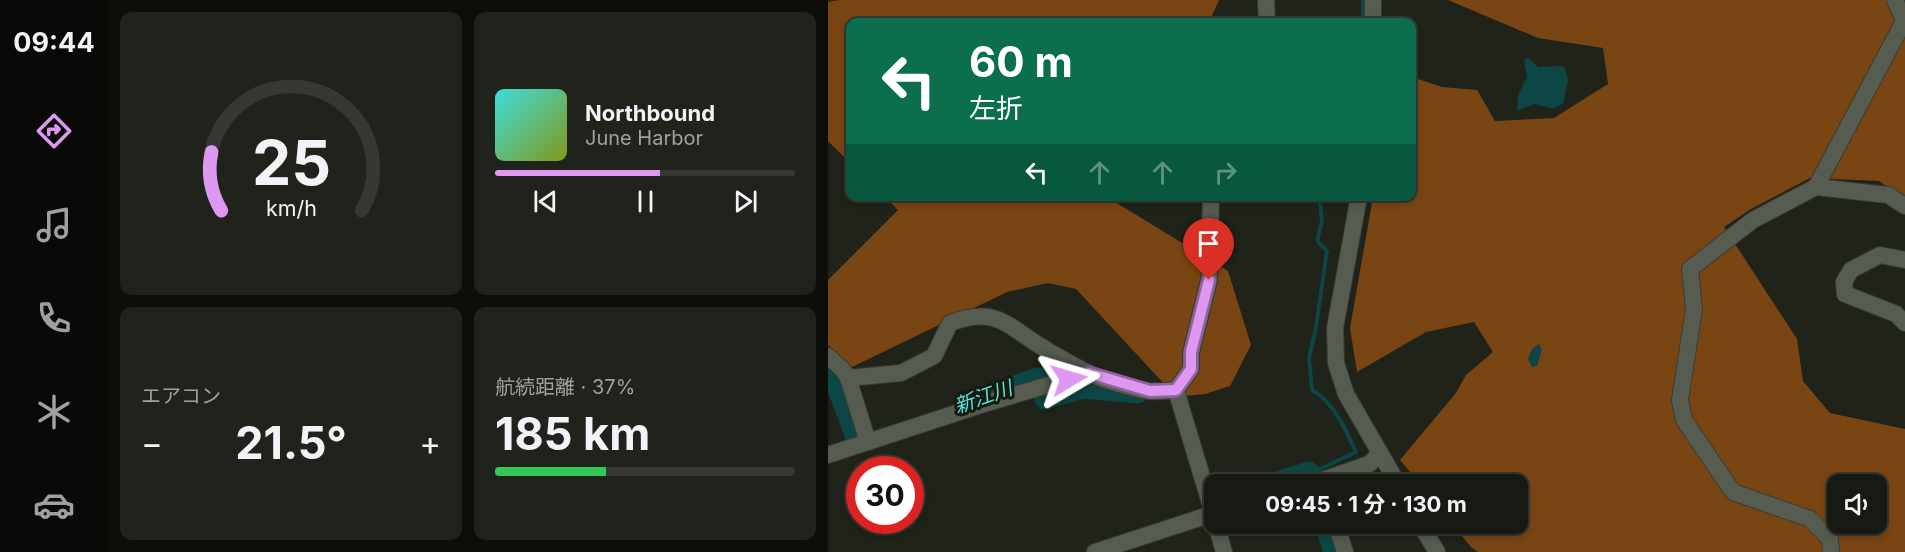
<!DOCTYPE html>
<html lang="ja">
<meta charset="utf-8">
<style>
body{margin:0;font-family:Inter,"Noto Sans JP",sans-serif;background:#20231c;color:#f1f3f6;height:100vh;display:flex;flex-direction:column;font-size:22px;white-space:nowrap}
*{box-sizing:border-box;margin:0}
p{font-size:20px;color:#9ea1a0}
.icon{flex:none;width:33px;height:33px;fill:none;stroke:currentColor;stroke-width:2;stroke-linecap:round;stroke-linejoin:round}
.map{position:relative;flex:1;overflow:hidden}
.sheet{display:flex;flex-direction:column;gap:12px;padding:12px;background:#0d0e0a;width:720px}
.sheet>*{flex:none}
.guide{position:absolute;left:18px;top:18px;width:570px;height:183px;border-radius:12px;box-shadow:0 3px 9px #0003,0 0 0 2px #363833;background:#0b6e4f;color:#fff;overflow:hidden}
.fabs{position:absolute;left:999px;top:474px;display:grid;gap:12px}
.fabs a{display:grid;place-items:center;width:60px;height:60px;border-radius:12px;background:#171a13;box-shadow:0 3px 9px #0003,0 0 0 2px #363833;font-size:30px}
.speed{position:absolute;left:18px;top:456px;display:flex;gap:12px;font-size:30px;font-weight:700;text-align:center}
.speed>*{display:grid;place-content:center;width:78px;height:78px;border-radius:50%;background:#171a13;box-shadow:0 3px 9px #0003,0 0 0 2px #363833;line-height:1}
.speed .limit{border:9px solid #d22;background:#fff;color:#111}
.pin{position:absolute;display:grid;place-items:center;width:51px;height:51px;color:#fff;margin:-62px -26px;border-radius:50% 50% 50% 0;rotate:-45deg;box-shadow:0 0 6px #0007}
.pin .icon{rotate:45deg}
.me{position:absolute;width:66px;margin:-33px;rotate:83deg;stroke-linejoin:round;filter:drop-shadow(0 0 4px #0008)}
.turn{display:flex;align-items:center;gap:21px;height:126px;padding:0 24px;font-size:27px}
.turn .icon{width:78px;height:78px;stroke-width:2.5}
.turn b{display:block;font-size:42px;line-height:51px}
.lanes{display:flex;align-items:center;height:57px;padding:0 24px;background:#0003;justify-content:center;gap:30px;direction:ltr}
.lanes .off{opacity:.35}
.big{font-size:45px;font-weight:700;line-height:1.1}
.sheet .tile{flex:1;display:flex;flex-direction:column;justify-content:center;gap:9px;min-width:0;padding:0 21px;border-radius:12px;background:#20231c}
.sheet .dial{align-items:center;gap:0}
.dial svg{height:156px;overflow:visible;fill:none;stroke:#363833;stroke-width:7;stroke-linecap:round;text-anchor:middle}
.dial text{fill:#f1f3f6;stroke:none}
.song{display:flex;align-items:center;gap:18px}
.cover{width:72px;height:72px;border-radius:9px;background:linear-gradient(135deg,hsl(180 70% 55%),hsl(70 70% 35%))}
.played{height:6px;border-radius:3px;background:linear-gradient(90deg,#df98f2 55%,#363833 55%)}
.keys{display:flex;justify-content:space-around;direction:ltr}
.heat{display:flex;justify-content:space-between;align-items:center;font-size:33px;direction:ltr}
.charge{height:9px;border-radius:4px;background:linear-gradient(90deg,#34c759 37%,#363833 0)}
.sheet .tiles{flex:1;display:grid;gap:12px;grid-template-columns:repeat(2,1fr)}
.trip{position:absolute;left:376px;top:474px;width:324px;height:60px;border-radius:12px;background:#171a13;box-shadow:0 3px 9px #0003,0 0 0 2px #363833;font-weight:700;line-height:60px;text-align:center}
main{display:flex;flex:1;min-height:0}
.tabs{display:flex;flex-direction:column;width:108px;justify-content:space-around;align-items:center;background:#090a08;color:#9ea1a0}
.tabs .icon{width:42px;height:42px}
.tabs .current{color:#df98f2}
.tabs b{font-size:27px;color:#f1f3f6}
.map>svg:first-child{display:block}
</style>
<main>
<nav class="tabs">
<b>09:44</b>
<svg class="icon current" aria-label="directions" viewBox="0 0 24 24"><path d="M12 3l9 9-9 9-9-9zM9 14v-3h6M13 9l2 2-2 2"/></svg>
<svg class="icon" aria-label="music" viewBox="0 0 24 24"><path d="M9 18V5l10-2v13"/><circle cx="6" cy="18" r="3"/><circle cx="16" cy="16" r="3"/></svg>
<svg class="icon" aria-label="phone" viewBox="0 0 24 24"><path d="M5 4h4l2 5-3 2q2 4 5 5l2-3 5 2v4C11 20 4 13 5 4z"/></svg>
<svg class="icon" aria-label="climate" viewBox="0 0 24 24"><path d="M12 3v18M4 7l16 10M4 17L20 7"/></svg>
<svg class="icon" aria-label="car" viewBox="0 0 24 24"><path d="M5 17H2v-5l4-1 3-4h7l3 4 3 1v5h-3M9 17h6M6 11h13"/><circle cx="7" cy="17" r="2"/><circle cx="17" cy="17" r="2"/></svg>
</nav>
<section class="sheet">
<div class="tiles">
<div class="tile dial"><svg viewBox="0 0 100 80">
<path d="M14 69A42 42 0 1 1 86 69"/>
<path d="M14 69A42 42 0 0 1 9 39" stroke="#df98f2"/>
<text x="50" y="56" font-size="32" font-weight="700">25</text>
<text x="50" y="72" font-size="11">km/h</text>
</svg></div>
<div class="tile">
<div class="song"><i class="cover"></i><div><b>Northbound</b><p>June Harbor</p></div></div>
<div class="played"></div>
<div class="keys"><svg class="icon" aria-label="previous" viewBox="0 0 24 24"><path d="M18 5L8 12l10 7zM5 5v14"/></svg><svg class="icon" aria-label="pause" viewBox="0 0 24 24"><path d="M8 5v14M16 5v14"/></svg><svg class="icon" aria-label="next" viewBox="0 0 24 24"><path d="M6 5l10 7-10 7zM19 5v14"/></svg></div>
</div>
<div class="tile"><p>エアコン</p>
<div class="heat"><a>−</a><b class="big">21.5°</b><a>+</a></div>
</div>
<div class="tile"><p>航続距離 · 37%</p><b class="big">185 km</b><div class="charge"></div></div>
</div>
</section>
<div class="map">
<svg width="1077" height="552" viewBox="0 0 1077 552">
<rect width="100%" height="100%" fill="#1f2319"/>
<g fill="#794513" fill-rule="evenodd">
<path d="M12,0H391L381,22H22V163L0,141V2Z"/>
<path d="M620,0H1077V200L1051,181L982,178L923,209L896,227L969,339L975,381L1002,413L1077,429V552H650L643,547L624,524H690V484H592L572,460L628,393L638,375L665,352L646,322L598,332L529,372L522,328L545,197L584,196V77L614,87L649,90L667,121L726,118L780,84L775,48L710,38ZM1010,484H1048V524H1010Z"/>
<path d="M57,197H279L400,271L423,345L402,386L377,394L347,397L340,388L248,289L220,283L179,292L24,367L0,345V280L70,210Z"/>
</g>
<g fill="#0c4645">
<path d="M701,58L710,67L736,66L740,79L736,102L726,109L707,104L689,111L690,95L699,77L696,60Z"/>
<path d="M711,344L714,349L709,366L704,367L700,359L704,349Z"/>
</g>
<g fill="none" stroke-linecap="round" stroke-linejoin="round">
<g stroke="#0c4645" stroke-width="4">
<path d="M535,0V22"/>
<path d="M481,472L492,469L528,452C519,432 505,401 484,390L481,359L488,327L499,251L490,242V237L494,221L491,196"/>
</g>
<g stroke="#0c4645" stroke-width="21">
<path d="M0,371L4,373L29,440"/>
<path d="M157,396L210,378L217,399L255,388L310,393"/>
<path d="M442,484L481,472L485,484"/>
<path d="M497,524L506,552"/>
</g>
<defs>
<g id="minor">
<path d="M438,0L439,22"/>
<path d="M545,0V22"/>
<path d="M988,187L1060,195L1077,206"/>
<path d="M531,196L507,328L508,363L518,394L570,484"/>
<path d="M1077,260L1052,255L1023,270L1016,282L1017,294L1068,314L1077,323"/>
<path d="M0,356L15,370L20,378L40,442"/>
<path d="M20,378L73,373L106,356L122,323C168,306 178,325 214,347C228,356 243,364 258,372C272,379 304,388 320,391C329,392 339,391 348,390"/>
<path d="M348,390L363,369V353L381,280L383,196"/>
<path d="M348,390L387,520"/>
<path d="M0,455L159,403L261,373"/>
<path d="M483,484L541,464L552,454"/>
<path d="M388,524L396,552"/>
<path d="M508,524L517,552"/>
<path d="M592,524L609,552"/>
<path d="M267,552L387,513"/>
<path d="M1003,552L1002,539L982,519L905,492L856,420L852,400L866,309L862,269L925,220L988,187L1076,21L1067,0"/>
</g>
</defs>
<use href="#minor" stroke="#393c35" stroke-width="18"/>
<use href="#minor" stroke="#575c51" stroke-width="16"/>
</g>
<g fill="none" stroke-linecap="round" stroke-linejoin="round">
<defs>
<path id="route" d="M241,379L261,373L322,391L348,390L363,369V352L381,280"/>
</defs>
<use href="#route" stroke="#91639d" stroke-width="15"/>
<use href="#route" stroke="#df98f2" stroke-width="10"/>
</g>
<g text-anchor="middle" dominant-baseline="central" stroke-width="6" stroke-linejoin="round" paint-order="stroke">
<g font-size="20" font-style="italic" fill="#53e7e3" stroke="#151910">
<text transform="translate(155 397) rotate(-19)">新江川</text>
</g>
</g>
</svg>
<div class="fabs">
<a><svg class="icon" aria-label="sound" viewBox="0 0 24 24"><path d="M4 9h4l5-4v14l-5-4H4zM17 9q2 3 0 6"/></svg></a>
</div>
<div class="speed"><div class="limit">30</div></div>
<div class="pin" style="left:381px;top:280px;background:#d93025"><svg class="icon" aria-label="arrive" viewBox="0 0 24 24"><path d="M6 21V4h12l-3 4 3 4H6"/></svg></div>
<svg class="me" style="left:241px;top:379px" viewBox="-20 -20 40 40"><path d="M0-17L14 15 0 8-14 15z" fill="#df98f2" stroke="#fff" stroke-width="4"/></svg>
<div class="trip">09:45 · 1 分 · 130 m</div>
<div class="guide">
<div class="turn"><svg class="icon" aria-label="left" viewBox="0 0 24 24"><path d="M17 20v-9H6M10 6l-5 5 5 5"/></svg><div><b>60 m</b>左折</div></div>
<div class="lanes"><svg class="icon" aria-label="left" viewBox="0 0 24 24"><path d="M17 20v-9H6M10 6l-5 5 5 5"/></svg><svg class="icon off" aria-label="ahead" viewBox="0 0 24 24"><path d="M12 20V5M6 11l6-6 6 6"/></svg><svg class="icon off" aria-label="ahead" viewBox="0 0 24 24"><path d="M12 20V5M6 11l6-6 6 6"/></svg><svg class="icon off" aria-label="right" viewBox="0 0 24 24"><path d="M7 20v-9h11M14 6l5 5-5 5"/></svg></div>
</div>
</div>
</main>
